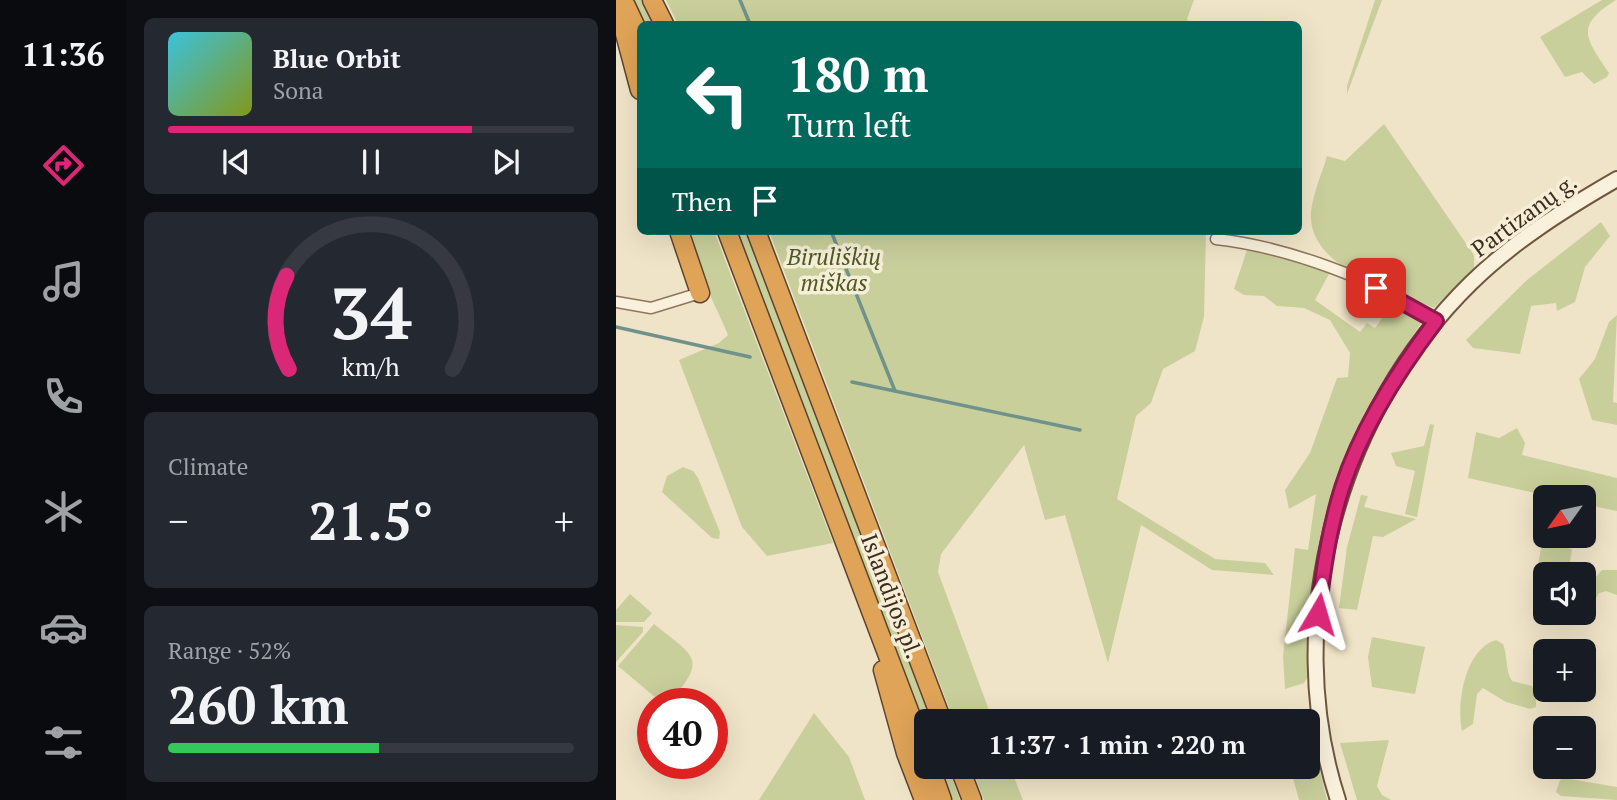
<!DOCTYPE html>
<meta charset="utf-8">
<style>
body{margin:0;font-family:"PT Serif",serif;background:#242831;color:#f1f3f6;height:100vh;display:flex;flex-direction:column;font-size:26px;white-space:nowrap}
*{box-sizing:border-box;margin:0}
p{font-size:23px;color:#9ea1a6}
.icon{flex:none;width:38px;height:38px;fill:none;stroke:currentColor;stroke-width:2;stroke-linecap:round;stroke-linejoin:round}
.map{position:relative;flex:1;overflow:hidden}
.sheet{display:flex;flex-direction:column;gap:18px;padding:18px;background:#0d0f14;width:490px}
.sheet>*{flex:none}
.guide{position:absolute;left:21px;top:21px;width:665px;height:214px;border-radius:10px;box-shadow:0 7px 28px #0002;background:#00695c;color:#fff;overflow:hidden}
.needle{width:46px;rotate:237deg}
.buttons{position:absolute;left:917px;top:485px;display:grid;gap:14px}
.buttons a{display:grid;place-items:center;width:63px;height:63px;border-radius:10px;background:#171b24;box-shadow:0 7px 28px #0002;font-size:35px}
.speed{position:absolute;left:21px;top:688px;display:flex;gap:14px;font-size:35px;font-weight:700;text-align:center}
.speed>*{display:grid;place-content:center;width:91px;height:91px;border-radius:50%;background:#171b24;box-shadow:0 7px 28px #0002;line-height:1}
.speed .limit{border:10px solid #d22;background:#fff;color:#111}
.pin{position:absolute;display:grid;place-items:center;width:60px;height:60px;color:#fff;margin:-30px;border-radius:14px;box-shadow:0 4px 10px #0006}
.me{position:absolute;width:77px;margin:-38px;rotate:7deg;stroke-linejoin:round;filter:drop-shadow(0 0 5px #0008)}
.turn{display:flex;align-items:center;gap:24px;height:147px;padding:0 35px;font-size:32px}
.turn .icon{width:91px;height:91px;stroke-width:2.5}
.turn b{display:block;font-size:49px;line-height:60px}
.then{display:flex;align-items:center;height:66px;padding:0 35px;background:#0003;gap:14px;font-size:26px}
.big{font-size:52px;font-weight:800;line-height:1.1}
.sheet .widget{flex:1;display:flex;flex-direction:column;justify-content:center;gap:10px;min-width:0;padding:0 24px;border-radius:10px;background:#242831}
.sheet .dial{align-items:center;gap:0}
.dial svg{height:182px;overflow:visible;fill:none;stroke:#363941;stroke-width:7;stroke-linecap:round;text-anchor:middle}
.dial text{fill:#f1f3f6;stroke:none}
.song{display:flex;align-items:center;gap:21px}
.cover{width:84px;height:84px;border-radius:10px;background:linear-gradient(135deg,hsl(190 70% 55%),hsl(70 70% 35%))}
.played{height:7px;border-radius:4px;background:linear-gradient(90deg,#db2777 75%,#363941 75%)}
.keys{display:flex;justify-content:space-around;direction:ltr}
.heat{display:flex;justify-content:space-between;align-items:center;font-size:38px;direction:ltr}
.charge{height:10px;border-radius:5px;background:linear-gradient(90deg,#34c759 52%,#363941 0)}
.trip{position:absolute;left:298px;top:709px;width:406px;height:70px;border-radius:10px;background:#171b24;box-shadow:0 7px 28px #0002;font-weight:800;line-height:70px;text-align:center}
main{display:flex;flex:1;min-height:0}
.menu{display:flex;flex-direction:column;width:126px;justify-content:space-around;align-items:center;background:#090b0e;color:#9ea1a6}
.menu .icon{width:49px;height:49px}
.menu .on{color:#db2777}
.menu b{font-size:32px;color:#f1f3f6}
.map>svg:first-child{display:block}
</style>
<main>
<nav class="menu">
<b>11:36</b>
<svg class="icon on" aria-label="directions" viewBox="0 0 24 24"><path d="M12 3l9 9-9 9-9-9zM9 14v-3h6M13 9l2 2-2 2"/></svg>
<svg class="icon" aria-label="music" viewBox="0 0 24 24"><path d="M9 18V5l10-2v13"/><circle cx="6" cy="18" r="3"/><circle cx="16" cy="16" r="3"/></svg>
<svg class="icon" aria-label="phone" viewBox="0 0 24 24"><path d="M5 4h4l2 5-3 2q2 4 5 5l2-3 5 2v4C11 20 4 13 5 4z"/></svg>
<svg class="icon" aria-label="climate" viewBox="0 0 24 24"><path d="M12 3v18M4 7l16 10M4 17L20 7"/></svg>
<svg class="icon" aria-label="car" viewBox="0 0 24 24"><path d="M5 17H2v-5l4-1 3-4h7l3 4 3 1v5h-3M9 17h6M6 11h13"/><circle cx="7" cy="17" r="2"/><circle cx="17" cy="17" r="2"/></svg>
<svg class="icon" aria-label="filters" viewBox="0 0 24 24"><path d="M4 7h16M4 17h16"/><circle cx="9" cy="7" r="2"/><circle cx="15" cy="17" r="2"/></svg>
</nav>
<section class="sheet">
<div class="widget">
<div class="song"><i class="cover"></i><div><b>Blue Orbit</b><p>Sona</p></div></div>
<div class="played"></div>
<div class="keys"><svg class="icon" aria-label="previous" viewBox="0 0 24 24"><path d="M18 5L8 12l10 7zM5 5v14"/></svg><svg class="icon" aria-label="pause" viewBox="0 0 24 24"><path d="M8 5v14M16 5v14"/></svg><svg class="icon" aria-label="next" viewBox="0 0 24 24"><path d="M6 5l10 7-10 7zM19 5v14"/></svg></div>
</div>
<div class="widget dial"><svg viewBox="0 0 100 80">
<path d="M14 69A42 42 0 1 1 86 69"/>
<path d="M14 69A42 42 0 0 1 13 28" stroke="#db2777"/>
<text x="50" y="56" font-size="32" font-weight="700">34</text>
<text x="50" y="72" font-size="11">km/h</text>
</svg></div>
<div class="widget"><p>Climate</p>
<div class="heat"><a>−</a><b class="big">21.5°</b><a>+</a></div>
</div>
<div class="widget"><p>Range · 52%</p><b class="big">260 km</b><div class="charge"></div></div>
</section>
<div class="map">
<svg width="1001" height="800" viewBox="0 0 1001 800">
<rect width="100%" height="100%" fill="#f0e4c8"/>
<g fill="#c9cf9b">
<path d="M14,0H27L39,24H26Z"/>
<path d="M50,0H578L571,19L573,24H62Z"/>
<path d="M759,0H766L731,94V86Z"/>
<path d="M986,0H1000C958,26 970,38 993,73L991,77L978,84L966,72L949,77L924,37Z"/>
<path d="M768,124L858,255V268L818,308C779,291 698,270 695,219C694,200 706,174 711,156L729,161Z"/>
<path d="M985,222L994,236L969,267L959,302L941,311L940,303L915,306L904,354L857,348L850,340L911,280Z"/>
<path d="M68,231H98L217,543L151,556L126,527L63,360L103,343L112,335C98,301 78,266 68,231Z"/>
<path d="M120,231H131L151,281L299,671L316,721H310V730Z"/>
<path d="M153,231H590L588,317L579,351L547,369L535,403L520,416L501,499L599,559L649,563L658,575L596,570L525,525L492,663L449,515L429,520L408,445L325,554L322,572L377,721H338Z"/>
<path d="M631,250L678,259L714,272L699,300L744,332L751,323L759,328L772,310L784,316L789,307L804,313L806,322C720,443 692,528 692,677L688,683L669,689L667,656L679,548L692,550L700,494L673,509L669,490L694,453L721,378L732,377L734,353L714,320L688,308L661,306L648,296L628,295L618,289Z"/>
<path d="M1001,315L997,402L1001,403V425L976,420L963,379L979,359L993,322Z"/>
<path d="M814,424L818,425L801,517L789,514L799,471L780,466L775,453L808,446Z"/>
<path d="M901,428L909,443L906,455L1001,478V511L968,504V497H937L852,478L860,432L883,438Z"/>
<path d="M67,467L77,471L82,478L104,532L103,539L96,538L46,492L51,476Z"/>
<path d="M745,495L752,496L748,507L800,519L767,537L757,536L741,610L723,608L731,547Z"/>
<path d="M926,543L956,549L952,574L920,575Z"/>
<path d="M986,570H1001V595L990,591L983,593L974,608L968,602V590Z"/>
<path d="M14,594L36,613L28,622H0V610Z"/>
<path d="M38,624C80,658 92,658 53,703H46L2,666Z"/>
<path d="M0,625L27,627V632L0,662Z"/>
<path d="M756,637L809,647L799,694L756,687L752,657Z"/>
<path d="M880,640L887,644C892,657 889,670 896,681L916,686L920,695V707L914,709L890,702L867,688L861,694L857,724L846,731C840,703 849,649 880,640Z"/>
<path d="M667,712L691,714V720L662,721L661,716Z"/>
<path d="M198,713L233,757L249,800H143Z"/>
<path d="M691,736H695L711,800H683L674,767L691,766Z"/>
<path d="M773,740L761,786L766,795L775,800H741L724,743Z"/>
<path d="M323,767H332L344,800H336Z"/>
<path d="M355,767H394L407,800H368Z"/>
<path d="M948,778L1001,787V800L945,796L940,792L944,780Z"/>
</g>
<g fill="none" stroke-linecap="round" stroke-linejoin="round">
<g stroke="#6f938a" stroke-width="3.5">
<path d="M124,0L134,24"/>
<path d="M215,231L279,391"/>
<path d="M0,327L134,357"/>
<path d="M236,382L464,430"/>
</g>
<defs>
<g id="street">
<path d="M600,239C671,247 762,280 820,321"/>
<path d="M0,302L35,308L84,293"/>
</g>
<path id="secondary" d="M722,800C664,622 722,413 855,283C898,241 949,209 1001,179"/>
<g id="highway">
<path d="M0,0L24,90"/>
<path d="M36,0L48,24"/>
<path d="M10,6L24,36"/>
<path d="M63,231L84,293"/>
<path d="M111,231L310,756"/>
<path d="M140,231L326,721"/>
<path d="M267,670L290,753L308,800"/>
<path d="M314,766L326,800"/>
<path d="M343,766L356,800"/>
</g>
</defs>
<use href="#street" stroke="#8d765c" stroke-width="13"/>
<use href="#secondary" stroke="#6f573f" stroke-width="18"/>
<use href="#highway" stroke="#5b4430" stroke-width="21"/>
<use href="#street" stroke="#faf1dc" stroke-width="10"/>
<use href="#secondary" stroke="#faf1dc" stroke-width="14"/>
<use href="#highway" stroke="#e0a458" stroke-width="18"/>
</g>
<g fill="none" stroke-linecap="round" stroke-linejoin="round">
<defs>
<path id="route" d="M702,614C707,572 713,529 726,488C745,428 782,371 820,321L760,288"/>
</defs>
<use href="#route" stroke="#8e194d" stroke-width="18"/>
<use href="#route" stroke="#db2777" stroke-width="12"/>
</g>
<g text-anchor="middle" dominant-baseline="central" stroke-width="7" stroke-linejoin="round" paint-order="stroke">
<g font-size="23" fill="#3d2e20" stroke="#f7eed8">
<text transform="translate(908 215) rotate(-36)">Partizanų g.</text>
<text transform="translate(276 596) rotate(69)">Islandijos pl.</text>
</g>
<g font-size="23" font-style="italic" fill="#4d5a26" stroke="#f7eed8">
<text x="218" y="256">Biruliškių<tspan x="218" dy="26">miškas</tspan></text>
</g>
</g>
</svg>
<div class="buttons">
<a><svg class="needle" viewBox="-14 -14 28 28"><path d="M0-13l5 13h-10z" fill="#e53935"/><path d="M0 13l5-13h-10z" fill="#9ea1a6"/></svg></a>
<a><svg class="icon" aria-label="sound" viewBox="0 0 24 24"><path d="M4 9h4l5-4v14l-5-4H4zM17 9q2 3 0 6"/></svg></a>
<a>+</a>
<a>−</a>
</div>
<div class="speed"><div class="limit">40</div></div>
<div class="pin" style="left:760px;top:288px;background:#d93025"><svg class="icon" aria-label="arrive" viewBox="0 0 24 24"><path d="M6 21V4h12l-3 4 3 4H6"/></svg></div>
<svg class="me" style="left:702px;top:614px" viewBox="-20 -20 40 40"><path d="M0-17L14 15 0 8-14 15z" fill="#db2777" stroke="#fff" stroke-width="4"/></svg>
<div class="trip">11:37 · 1 min · 220 m</div>
<div class="guide">
<div class="turn"><svg class="icon" aria-label="left" viewBox="0 0 24 24"><path d="M17 20v-9H6M10 6l-5 5 5 5"/></svg><div><b>180 m</b>Turn left</div></div>
<div class="then">Then<svg class="icon" aria-label="arrive" viewBox="0 0 24 24"><path d="M6 21V4h12l-3 4 3 4H6"/></svg></div>
</div>
</div>
</main>
